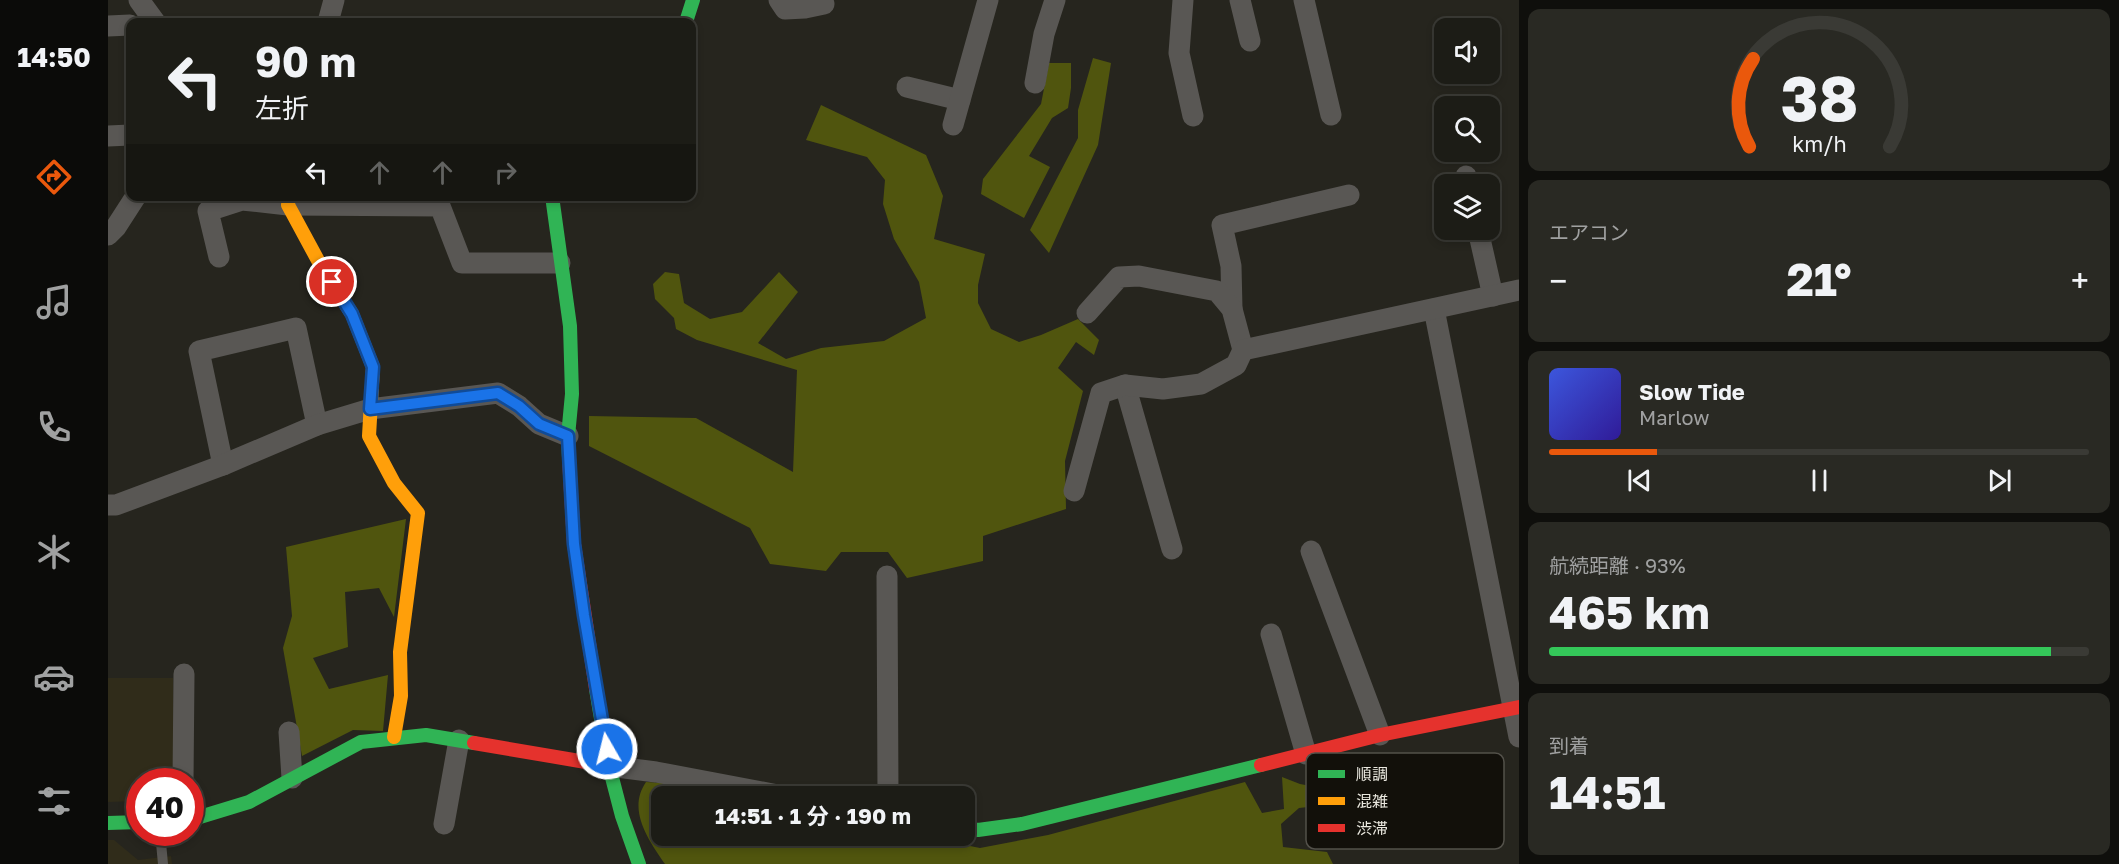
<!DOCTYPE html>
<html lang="ja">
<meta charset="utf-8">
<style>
body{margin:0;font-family:"Golos Text","Noto Sans JP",sans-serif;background:#292923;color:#f1f3f6;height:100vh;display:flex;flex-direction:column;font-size:22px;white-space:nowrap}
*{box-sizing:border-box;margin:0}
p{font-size:20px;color:#a0a1a1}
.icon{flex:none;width:33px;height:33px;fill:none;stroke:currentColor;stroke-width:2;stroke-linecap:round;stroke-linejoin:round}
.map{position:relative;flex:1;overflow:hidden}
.side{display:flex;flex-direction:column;gap:9px;padding:9px;background:#0f0f0c;width:600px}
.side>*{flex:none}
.hud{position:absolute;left:18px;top:18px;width:570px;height:183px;border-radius:12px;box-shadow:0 3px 9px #0003,0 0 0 2px #3a3a35;background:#1c1c16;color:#f1f3f6;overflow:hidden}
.tools{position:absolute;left:1326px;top:18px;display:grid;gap:12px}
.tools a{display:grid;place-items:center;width:66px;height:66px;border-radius:12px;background:#1c1c16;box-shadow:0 3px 9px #0003,0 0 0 2px #3a3a35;font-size:30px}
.speed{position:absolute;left:18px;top:768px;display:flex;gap:12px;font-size:30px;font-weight:700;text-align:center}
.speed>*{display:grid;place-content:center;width:78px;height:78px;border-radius:50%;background:#1c1c16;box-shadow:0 3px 9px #0003,0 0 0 2px #3a3a35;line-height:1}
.speed .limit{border:9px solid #d22;background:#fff;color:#111}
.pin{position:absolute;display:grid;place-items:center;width:51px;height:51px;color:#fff;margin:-26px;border:3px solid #fff;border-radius:50%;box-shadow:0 2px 6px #0007}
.me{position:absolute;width:66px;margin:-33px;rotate:352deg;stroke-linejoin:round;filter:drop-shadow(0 0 4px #0008)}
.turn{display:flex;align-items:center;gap:21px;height:126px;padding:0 30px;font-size:27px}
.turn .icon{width:78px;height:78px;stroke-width:2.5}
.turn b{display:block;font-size:42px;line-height:51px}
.lanes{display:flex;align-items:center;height:57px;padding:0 30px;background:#0003;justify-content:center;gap:30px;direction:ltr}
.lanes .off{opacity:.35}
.big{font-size:45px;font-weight:700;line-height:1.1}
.side .tile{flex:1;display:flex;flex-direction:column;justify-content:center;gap:9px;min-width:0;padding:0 21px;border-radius:12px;background:#292923}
.side .dial{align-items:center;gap:0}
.dial svg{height:156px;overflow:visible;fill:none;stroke:#3a3a35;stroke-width:7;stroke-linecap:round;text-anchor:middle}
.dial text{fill:#f1f3f6;stroke:none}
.song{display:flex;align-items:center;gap:18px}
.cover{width:72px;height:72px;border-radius:9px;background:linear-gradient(135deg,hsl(230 70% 55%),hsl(250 70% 35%))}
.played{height:6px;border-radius:3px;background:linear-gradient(90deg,#ea580c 20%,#3a3a35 20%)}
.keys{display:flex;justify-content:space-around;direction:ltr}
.heat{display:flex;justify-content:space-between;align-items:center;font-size:33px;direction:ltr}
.charge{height:9px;border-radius:4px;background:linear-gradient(90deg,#34c759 93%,#3a3a35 0)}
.trip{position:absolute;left:543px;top:786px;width:324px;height:60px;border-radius:12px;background:#1c1c16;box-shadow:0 3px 9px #0003,0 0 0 2px #3a3a35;font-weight:700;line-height:60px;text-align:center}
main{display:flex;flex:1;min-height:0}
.dock{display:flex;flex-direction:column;width:108px;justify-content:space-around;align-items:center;background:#0b0b09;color:#a0a1a1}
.dock .icon{width:42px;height:42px}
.dock .current{color:#ea580c}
.dock b{font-size:27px;color:#f1f3f6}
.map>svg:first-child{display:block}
</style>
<main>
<nav class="dock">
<b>14:50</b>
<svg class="icon current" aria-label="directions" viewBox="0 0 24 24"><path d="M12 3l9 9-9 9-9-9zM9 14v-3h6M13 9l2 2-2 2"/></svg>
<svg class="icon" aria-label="music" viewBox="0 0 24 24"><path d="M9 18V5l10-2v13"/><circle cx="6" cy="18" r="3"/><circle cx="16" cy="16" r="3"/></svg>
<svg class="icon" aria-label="phone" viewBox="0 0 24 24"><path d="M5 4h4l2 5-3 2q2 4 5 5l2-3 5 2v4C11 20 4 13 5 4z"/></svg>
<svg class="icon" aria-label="climate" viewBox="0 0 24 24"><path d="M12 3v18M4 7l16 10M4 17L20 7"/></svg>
<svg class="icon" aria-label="car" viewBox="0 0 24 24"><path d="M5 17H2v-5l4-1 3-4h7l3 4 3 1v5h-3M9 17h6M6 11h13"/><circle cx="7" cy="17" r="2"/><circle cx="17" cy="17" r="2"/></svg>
<svg class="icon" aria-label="filters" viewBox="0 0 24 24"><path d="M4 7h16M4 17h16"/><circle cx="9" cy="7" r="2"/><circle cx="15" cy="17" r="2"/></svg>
</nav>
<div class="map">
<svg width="1411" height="864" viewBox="0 0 1411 864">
<rect width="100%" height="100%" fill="#26251e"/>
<g fill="#302c1a">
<path d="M0,678H65L66,781L32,782L31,801L0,802Z"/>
<path d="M0,840H6L30,860L63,856L64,864H0Z"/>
</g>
<g fill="#50550e">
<path d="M985,58L1003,63L990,145L941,253L922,230L970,138V110Z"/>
<path d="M941,63H963V88L960,108L944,118L921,156L942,167L916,218L873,194L875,179L933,104Z"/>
<path d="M713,105L818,155L835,196L826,239L877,254L870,285V303L883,329L911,342L933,335L970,319L991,340L986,355L968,342L950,368L975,391L957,461L958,509L875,536V561L799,578L780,552H733L718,571L662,564L642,528L481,446V416L588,418L685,472L689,370L589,340L568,329L566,318L547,299L545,284L557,272L571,274L576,303L602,319L634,312L671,272L690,292L650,343L678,359L713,348L776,341L818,318L811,282L786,239L775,204L777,180L759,157L698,140Z"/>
<path d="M298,519L286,617L271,588L237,592L240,647L205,658L221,689L280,675L275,731L245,730L194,756L175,648L184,616L178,547Z"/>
<path d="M1174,777L1192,784L1235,792L1236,803L1191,808L1173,824L1175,847L1219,852L1225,864H557C540,839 519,810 538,782L555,783L621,796H554V836H812L872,848L940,835L1137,782L1154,813L1176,809Z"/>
</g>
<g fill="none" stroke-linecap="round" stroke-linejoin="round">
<path stroke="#595754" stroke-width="10" d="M52,832L55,864"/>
<g stroke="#595754" stroke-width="21">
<path d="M31,0L47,22"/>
<path d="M671,0L677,9L697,8L716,4"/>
<path d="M1075,0L1071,53L1085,116"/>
<path d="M1132,0L1142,41"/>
<path d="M1196,0L1223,115"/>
<path d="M220,22L226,0"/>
<path d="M0,26L22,25"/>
<path d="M927,83L936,34L947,0"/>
<path d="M799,87L852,100"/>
<path d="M845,125L880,0"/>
<path d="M0,136L22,135"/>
<path d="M1358,176L1360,184"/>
<path d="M1370,230L1385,296"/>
<path d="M0,235L8,227L28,196"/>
<path d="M111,257L100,211L134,200L180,205L332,206L354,263H452"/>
<path d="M1124,309L1123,266L1114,225L1241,195"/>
<path d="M1326,309L1411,737"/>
<path d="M979,313L1011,277L1031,276L1109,291L1124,309L1135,350"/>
<path d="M1017,385L1064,549"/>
<path d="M115,465L91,351L188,328L209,425"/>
<path d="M966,491L993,393L1017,385L1055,389L1093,384L1128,365L1135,350L1411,290"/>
<path d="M0,505H8L115,465L209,425L262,409L390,393L411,406L431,424L460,436"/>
<path d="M1203,551L1272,735"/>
<path d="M779,576L780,796"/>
<path d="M1163,634L1198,754"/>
<path d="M181,732L184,778"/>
<path d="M501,766L548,772L675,796"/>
<path d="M75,782L76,674"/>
<path d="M336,824L351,740"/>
</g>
<g stroke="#30b455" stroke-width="14">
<path d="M578,22L585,0"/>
<path d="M444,196L462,326L464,394L460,436L461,458"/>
<path d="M488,689L501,766L514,816L531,864"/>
<path d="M82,820L141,802L253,742L318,735L366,743"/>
<path d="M0,823L32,822"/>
<path d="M856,828L870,830L914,824L1153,765"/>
</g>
<path stroke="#ff9f0a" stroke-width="14" d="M181,196L180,205L213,266L244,314L265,367L261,436L286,483L310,513L292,652L293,696L286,737"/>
<g stroke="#e5322d" stroke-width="14">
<path d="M461,458L466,544L488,689"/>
<path d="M366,743L501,766"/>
<path d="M1153,765L1272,735L1411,707"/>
</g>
</g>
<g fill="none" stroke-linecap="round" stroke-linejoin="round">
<defs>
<path id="route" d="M224,282L244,314L265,367L262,409L390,393L411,406L431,424L460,436L466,544L476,615L499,749"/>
</defs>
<use href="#route" stroke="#114b97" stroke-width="15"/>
<use href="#route" stroke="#1a73e8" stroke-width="10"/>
</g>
<rect x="1198" y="753" width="198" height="96" rx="9" fill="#12100a" stroke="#53514a" stroke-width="1.5"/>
<rect x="1210" y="770" width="27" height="8" fill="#30b455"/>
<rect x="1210" y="797" width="27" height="8" fill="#ff9f0a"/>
<rect x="1210" y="824" width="27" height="8" fill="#e5322d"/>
<g font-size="16" fill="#eae8df">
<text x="1248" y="780">順調</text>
<text x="1248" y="807">混雑</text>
<text x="1248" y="834">渋滞</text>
</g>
</svg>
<div class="tools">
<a><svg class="icon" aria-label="sound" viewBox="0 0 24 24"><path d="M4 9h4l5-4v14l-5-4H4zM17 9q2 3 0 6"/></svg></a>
<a><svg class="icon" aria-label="search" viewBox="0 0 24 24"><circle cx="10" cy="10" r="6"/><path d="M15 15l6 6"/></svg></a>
<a><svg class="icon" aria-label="layers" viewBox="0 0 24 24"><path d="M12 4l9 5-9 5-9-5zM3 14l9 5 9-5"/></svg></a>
</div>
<div class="speed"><div class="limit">40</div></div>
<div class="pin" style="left:224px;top:282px;background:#d93025"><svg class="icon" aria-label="arrive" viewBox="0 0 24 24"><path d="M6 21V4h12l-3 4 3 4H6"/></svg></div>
<svg class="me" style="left:499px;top:749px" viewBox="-20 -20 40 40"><circle r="17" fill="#1a73e8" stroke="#fff" stroke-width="3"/><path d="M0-11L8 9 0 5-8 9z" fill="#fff"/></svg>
<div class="trip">14:51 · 1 分 · 190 m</div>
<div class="hud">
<div class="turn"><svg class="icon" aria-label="left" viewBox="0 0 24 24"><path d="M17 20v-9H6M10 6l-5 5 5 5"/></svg><div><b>90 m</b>左折</div></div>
<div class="lanes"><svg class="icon" aria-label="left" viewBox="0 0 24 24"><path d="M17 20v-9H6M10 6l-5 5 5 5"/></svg><svg class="icon off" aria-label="ahead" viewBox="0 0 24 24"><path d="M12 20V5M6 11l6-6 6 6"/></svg><svg class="icon off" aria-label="ahead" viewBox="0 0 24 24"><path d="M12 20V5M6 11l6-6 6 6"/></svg><svg class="icon off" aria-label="right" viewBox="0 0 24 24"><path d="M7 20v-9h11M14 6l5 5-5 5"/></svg></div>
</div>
</div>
<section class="side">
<div class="tile dial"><svg viewBox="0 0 100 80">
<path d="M14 69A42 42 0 1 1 86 69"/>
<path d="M14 69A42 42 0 0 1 16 24" stroke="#ea580c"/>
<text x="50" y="56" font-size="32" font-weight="700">38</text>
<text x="50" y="72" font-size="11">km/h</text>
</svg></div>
<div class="tile"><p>エアコン</p>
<div class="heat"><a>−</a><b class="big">21°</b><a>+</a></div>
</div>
<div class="tile">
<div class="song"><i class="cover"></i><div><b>Slow Tide</b><p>Marlow</p></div></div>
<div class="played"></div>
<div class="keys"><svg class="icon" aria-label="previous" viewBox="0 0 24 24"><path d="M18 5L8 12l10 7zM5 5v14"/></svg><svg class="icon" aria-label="pause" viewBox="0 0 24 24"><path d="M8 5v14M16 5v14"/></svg><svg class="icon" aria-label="next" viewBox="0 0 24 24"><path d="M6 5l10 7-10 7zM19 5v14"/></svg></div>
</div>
<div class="tile"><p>航続距離 · 93%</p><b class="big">465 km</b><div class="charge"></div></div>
<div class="tile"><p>到着</p><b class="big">14:51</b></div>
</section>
</main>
